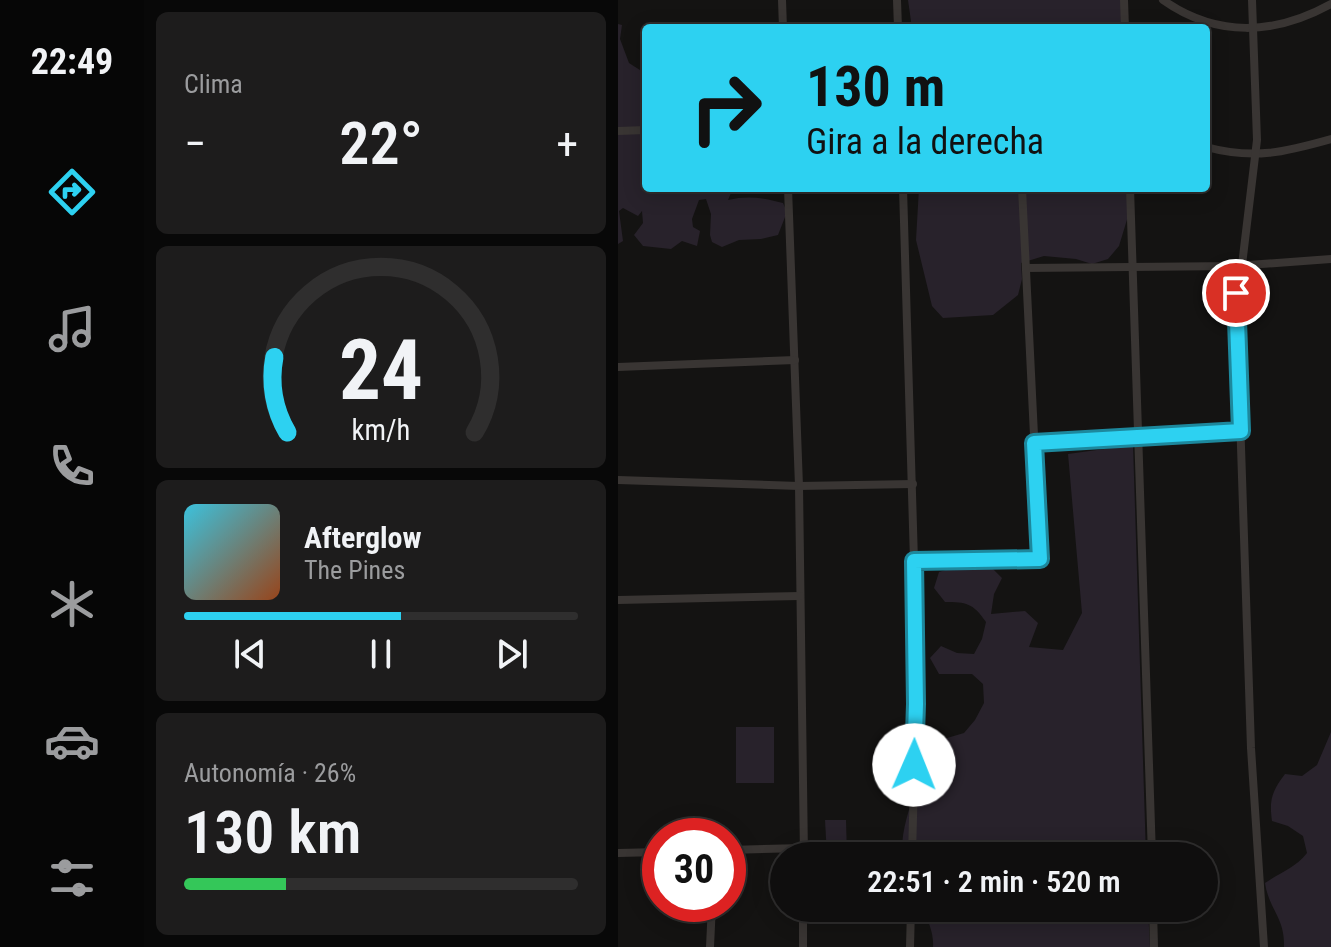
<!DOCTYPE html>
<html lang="es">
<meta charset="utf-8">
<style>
body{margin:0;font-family:"Roboto Condensed",sans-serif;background:#1d1c1c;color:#f1f3f6;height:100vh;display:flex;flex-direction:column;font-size:30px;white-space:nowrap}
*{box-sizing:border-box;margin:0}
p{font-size:26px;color:#9b9c9e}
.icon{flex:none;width:44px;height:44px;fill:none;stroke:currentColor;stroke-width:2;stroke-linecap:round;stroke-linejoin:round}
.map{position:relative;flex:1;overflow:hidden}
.sheet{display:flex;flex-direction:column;gap:12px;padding:12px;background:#080808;width:474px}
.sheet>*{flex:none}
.top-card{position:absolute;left:24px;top:24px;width:568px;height:168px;border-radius:8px;box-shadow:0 4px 20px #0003,0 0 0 2px #2f2e2e;background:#2dd1f1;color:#111;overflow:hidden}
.speed{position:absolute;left:24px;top:818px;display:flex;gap:16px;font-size:40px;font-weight:700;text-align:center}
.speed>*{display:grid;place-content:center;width:104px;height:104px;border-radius:50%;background:#0f0e0e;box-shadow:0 4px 20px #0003,0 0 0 2px #2f2e2e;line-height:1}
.speed .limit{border:12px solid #d22;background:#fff;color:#111}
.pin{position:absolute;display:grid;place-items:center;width:68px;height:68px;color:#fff;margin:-34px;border:4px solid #fff;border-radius:50%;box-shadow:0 2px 8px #0007}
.me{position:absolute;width:88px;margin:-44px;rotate:1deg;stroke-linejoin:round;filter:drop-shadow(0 0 6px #0008)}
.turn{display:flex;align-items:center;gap:28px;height:168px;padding:0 32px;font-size:36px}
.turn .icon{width:104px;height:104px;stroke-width:2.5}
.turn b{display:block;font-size:56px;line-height:68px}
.big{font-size:60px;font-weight:600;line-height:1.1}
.sheet .widget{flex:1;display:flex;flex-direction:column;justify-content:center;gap:12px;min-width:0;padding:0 28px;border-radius:12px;background:#1d1c1c}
.sheet .dial{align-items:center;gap:0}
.dial svg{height:208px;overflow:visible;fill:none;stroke:#2f2e2e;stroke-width:7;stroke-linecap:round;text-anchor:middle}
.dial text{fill:#f1f3f6;stroke:none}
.song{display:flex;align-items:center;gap:24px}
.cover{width:96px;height:96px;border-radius:12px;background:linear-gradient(135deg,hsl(190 70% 55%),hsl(20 70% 35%))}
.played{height:8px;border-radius:4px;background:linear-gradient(90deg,#2dd1f1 55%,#2f2e2e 55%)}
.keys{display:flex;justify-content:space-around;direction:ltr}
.heat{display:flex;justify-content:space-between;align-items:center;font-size:44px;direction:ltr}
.charge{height:12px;border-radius:6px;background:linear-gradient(90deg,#34c759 26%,#2f2e2e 0)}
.trip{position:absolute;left:152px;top:842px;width:448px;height:80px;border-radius:40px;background:#0f0e0e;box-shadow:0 4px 20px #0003,0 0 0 2px #2f2e2e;font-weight:600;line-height:80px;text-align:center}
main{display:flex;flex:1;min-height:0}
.menu{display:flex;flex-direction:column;width:144px;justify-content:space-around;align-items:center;background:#060606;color:#9b9c9e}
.menu .icon{width:56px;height:56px}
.menu .current{color:#2dd1f1}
.menu b{font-size:36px;color:#f1f3f6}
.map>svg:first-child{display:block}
</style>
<main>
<nav class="menu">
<b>22:49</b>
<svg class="icon current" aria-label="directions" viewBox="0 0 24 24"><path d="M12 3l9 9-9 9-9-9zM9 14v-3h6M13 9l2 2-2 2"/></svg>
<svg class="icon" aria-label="music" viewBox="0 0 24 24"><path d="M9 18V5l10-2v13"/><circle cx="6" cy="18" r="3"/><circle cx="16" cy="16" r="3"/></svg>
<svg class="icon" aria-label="phone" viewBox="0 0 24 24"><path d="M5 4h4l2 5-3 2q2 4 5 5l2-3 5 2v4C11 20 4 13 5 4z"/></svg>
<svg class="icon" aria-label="climate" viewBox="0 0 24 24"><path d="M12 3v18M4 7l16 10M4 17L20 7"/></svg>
<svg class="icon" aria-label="car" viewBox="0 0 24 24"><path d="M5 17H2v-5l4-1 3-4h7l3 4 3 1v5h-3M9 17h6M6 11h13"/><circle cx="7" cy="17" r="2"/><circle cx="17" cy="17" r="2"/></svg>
<svg class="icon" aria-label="filters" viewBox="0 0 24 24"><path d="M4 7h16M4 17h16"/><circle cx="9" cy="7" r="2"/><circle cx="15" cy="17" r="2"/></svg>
</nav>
<section class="sheet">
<div class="widget"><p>Clima</p>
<div class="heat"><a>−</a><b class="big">22°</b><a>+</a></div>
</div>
<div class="widget dial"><svg viewBox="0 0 100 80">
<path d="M14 69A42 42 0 1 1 86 69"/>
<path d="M14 69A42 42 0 0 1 9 40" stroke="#2dd1f1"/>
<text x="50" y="56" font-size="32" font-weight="700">24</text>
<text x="50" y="72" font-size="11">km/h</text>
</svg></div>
<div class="widget">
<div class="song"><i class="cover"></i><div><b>Afterglow</b><p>The Pines</p></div></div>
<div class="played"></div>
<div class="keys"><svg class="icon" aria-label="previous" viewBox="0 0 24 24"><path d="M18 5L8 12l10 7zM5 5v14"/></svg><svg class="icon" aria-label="pause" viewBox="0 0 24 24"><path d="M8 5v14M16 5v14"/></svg><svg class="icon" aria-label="next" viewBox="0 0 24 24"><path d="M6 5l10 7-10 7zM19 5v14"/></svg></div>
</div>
<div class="widget"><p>Autonomía · 26%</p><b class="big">130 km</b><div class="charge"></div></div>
</section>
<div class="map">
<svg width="713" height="947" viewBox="0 0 713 947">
<rect width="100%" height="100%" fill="#141312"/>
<g fill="#28222b">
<path d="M290,0H503L506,28H294Z"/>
<path d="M0,24L4,25L2,39L11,63L25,72L28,64V188H115L110,200C130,195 146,198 165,203L169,212L160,235L143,239L121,240L104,247L94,242L92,235L93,214L88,199L81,200L74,219L75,227L82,231L79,246L64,241L53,249L25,246L16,235L25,223L24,211L20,216L5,208L1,211L5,241L0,244Z"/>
<path d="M301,188H508L511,213L501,246L490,259L474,264L458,259L426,256L403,263L404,279L400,295L375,315L325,318L314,306L298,240Z"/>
<path d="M515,445L528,856H284C283,830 291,812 297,788C301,769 301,757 312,740L329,738L346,733L357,720L366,703L365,684L354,674H321L312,658L323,646L339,653L356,654L364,639L368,622C355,603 348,602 327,602L316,588L321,572L337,567L371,565L384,578L376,594L373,614L407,611L420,623L411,647L445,650L464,613L450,454Z"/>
<rect x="118" y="727" width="38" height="56"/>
<path d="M713,732V947H666C667,917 651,910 647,883C664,871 676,869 689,853L685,836L670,826L654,821C651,800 654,791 667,774L684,776L699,765Z"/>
<path d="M207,820H228L229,856H209Z"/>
<path d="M305,908H530L532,947H315C316,933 310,921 305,908Z"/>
</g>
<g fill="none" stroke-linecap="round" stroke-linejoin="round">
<g stroke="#393533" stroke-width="8">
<path d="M164,0L165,28"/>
<path d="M279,0L280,28"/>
<path d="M506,0L507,28"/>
<path d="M545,0C599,38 657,35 713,4"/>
<path d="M0,131L28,130"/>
<path d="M588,147C636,160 667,152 713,139"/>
<path d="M170,188L181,486L186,856"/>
<path d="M285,188L296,561L298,704L294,856"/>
<path d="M512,188L534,856"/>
<path d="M624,265L639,140L634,0"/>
<path d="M617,266L633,748L646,947"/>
<path d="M408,268L617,266L713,259"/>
<path d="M0,367L177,360"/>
<path d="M416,443L623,431"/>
<path d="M0,480L181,486L295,484"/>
<path d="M296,561L422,559L404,188"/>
<path d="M0,600L182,596"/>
<path d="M110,850L186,848"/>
<path d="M0,853L42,852"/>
<path d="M535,908L536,947"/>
<path d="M92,947L94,904"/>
<path d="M185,947V908"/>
<path d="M292,947L293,908"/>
</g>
</g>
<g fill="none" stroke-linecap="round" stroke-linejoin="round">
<defs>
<path id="route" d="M296,765L298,704L296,561L422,559L416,443L623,431L618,293"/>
</defs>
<use href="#route" stroke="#1d889d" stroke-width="20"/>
<use href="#route" stroke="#2dd1f1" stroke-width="14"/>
</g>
</svg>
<div class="speed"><div class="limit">30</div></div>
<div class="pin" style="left:618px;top:293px;background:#d93025"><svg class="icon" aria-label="arrive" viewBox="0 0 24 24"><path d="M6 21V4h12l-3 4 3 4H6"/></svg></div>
<svg class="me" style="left:296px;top:765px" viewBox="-20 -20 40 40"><circle r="19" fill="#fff"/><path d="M0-13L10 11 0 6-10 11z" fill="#2dd1f1"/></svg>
<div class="trip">22:51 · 2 min · 520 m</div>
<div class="top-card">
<div class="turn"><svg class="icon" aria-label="right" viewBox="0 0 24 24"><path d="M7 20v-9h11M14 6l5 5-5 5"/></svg><div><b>130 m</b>Gira a la derecha</div></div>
</div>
</div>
</main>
